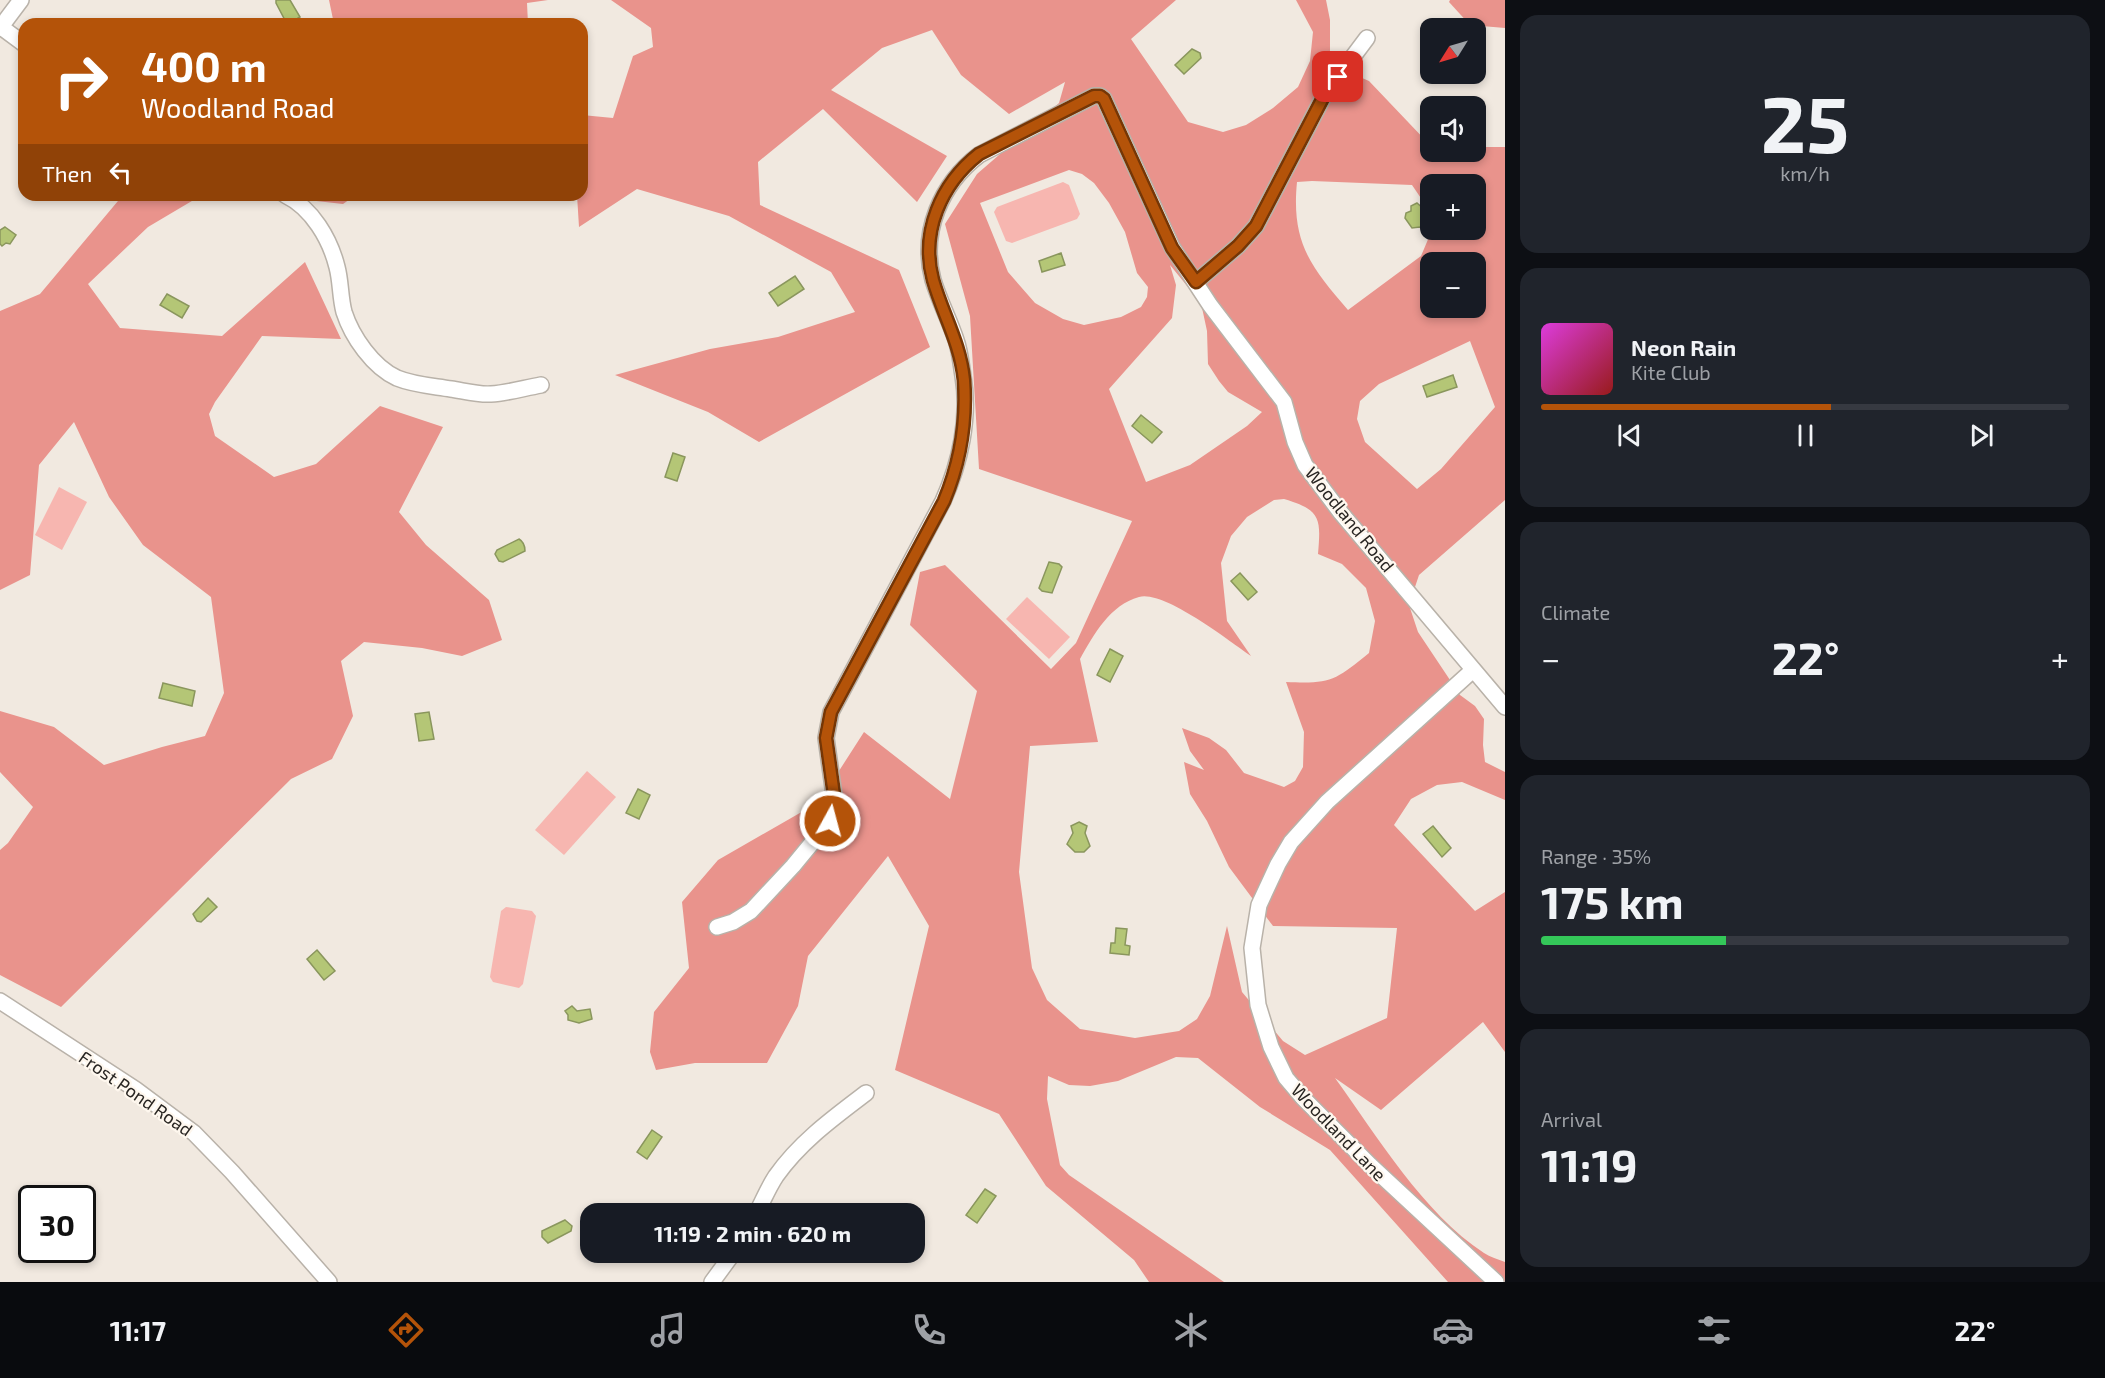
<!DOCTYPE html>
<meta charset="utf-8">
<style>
body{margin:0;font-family:"Exo 2",sans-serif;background:#20242c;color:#f1f3f6;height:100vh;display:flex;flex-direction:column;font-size:22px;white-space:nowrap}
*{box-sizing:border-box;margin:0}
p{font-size:20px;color:#9ea1a6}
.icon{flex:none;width:33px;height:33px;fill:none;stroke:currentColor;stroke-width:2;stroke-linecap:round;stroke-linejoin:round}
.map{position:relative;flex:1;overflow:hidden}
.details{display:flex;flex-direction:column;gap:15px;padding:15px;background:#0d0f14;width:600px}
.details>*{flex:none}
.banner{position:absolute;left:18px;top:18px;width:570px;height:183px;border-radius:18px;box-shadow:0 3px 9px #0003;background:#b45309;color:#fff;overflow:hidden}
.needle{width:39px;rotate:233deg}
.fabs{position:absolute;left:1420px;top:18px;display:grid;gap:12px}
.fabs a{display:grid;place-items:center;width:66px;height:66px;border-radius:12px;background:#171b24;box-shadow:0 3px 9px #0003;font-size:30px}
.speed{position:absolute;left:18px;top:1185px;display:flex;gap:12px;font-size:30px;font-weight:700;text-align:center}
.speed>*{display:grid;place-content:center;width:78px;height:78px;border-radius:50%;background:#171b24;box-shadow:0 3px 9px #0003;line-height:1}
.speed .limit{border:3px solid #111;border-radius:9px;background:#fff;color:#111}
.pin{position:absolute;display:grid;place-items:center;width:51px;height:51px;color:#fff;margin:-26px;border-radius:12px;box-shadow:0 3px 9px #0006}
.me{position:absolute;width:66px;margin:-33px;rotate:7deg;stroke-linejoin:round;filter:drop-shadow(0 0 4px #0008)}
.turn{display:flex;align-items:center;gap:21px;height:126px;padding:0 24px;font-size:27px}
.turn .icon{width:78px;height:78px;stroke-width:2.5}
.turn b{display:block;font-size:42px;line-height:51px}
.then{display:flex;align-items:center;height:57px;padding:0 24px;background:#0003;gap:12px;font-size:22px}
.big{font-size:45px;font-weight:700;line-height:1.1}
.details .widget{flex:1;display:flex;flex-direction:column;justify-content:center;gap:9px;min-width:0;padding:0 21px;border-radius:18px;background:#20242c}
.details .dial{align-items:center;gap:0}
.dial b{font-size:78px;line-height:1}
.song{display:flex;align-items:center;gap:18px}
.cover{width:72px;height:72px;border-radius:9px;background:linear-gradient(135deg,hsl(300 70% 55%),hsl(0 70% 35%))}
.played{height:6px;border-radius:3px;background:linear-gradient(90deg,#b45309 55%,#363941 55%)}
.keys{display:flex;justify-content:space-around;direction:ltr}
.heat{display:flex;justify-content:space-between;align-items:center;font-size:33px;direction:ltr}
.charge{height:9px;border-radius:4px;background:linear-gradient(90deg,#34c759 35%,#363941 0)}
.trip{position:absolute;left:580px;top:1203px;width:345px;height:60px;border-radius:18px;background:#171b24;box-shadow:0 3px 9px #0003;font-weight:700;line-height:60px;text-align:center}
.tab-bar{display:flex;height:96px;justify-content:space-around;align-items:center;background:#090b0e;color:#9ea1a6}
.tab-bar .icon{width:42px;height:42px}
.tab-bar .current{color:#b45309}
.tab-bar b{font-size:27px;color:#f1f3f6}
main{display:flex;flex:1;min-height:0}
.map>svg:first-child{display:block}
</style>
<main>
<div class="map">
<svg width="1505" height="1282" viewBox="0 0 1505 1282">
<rect width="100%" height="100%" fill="#f1e9e0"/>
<g fill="#f7b6b0">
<path d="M1063,182L1069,185L1080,214L1077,219L1012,243L1006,241L994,212L997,207Z"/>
<path d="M59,487L87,502L62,550L35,535Z"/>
<path d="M1027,597L1070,637L1049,659L1006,619Z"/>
<path d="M587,771L616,797L564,855L535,830Z"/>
<path d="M506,907L532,911L536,916L523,984L519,988L493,982L490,977L501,911Z"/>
</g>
<g fill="#e9938c" fill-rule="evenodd">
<path d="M329,0H548L527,3L528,24H334Z"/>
<path d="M611,0H1176L1131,39L1188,122L1223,132L1246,125L1273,108L1298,87L1310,61L1313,32L1296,0H1326L1330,20V64L1369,81L1428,143L1431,144V152H1476V147H1505V500L1419,575L1409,605L1418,632L1460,695L1475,706L1484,719L1483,745L1485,762L1505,772V800L1462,782L1437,785L1411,799L1394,825L1475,911L1505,892V1052L1483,1022L1381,1110L1335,1078C1377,1136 1423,1213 1484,1253C1490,1257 1498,1259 1505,1262V1282H1448L1330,1150L1260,1107L1198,1058L1176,1057L1118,1081L1090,1086L1069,1085L1048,1076L1047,1099L1060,1165L1069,1175L1224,1282H1149L1134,1260L1046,1186L999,1114L895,1070L929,926L888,856L808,956L798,1006L767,1063H695L656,1070L650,1052L654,1012L689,968L682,902L718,860L819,802L864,732L950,799L977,691L910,625L920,572L945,565L1051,669L1076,643L1132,521L979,469L970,316L945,224L977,174L1059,103L1065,82L1009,114L961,75L932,30L882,48L831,90L947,156L917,202L823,109L758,162L760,205L899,270L930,347L759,442L708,412L615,375L710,349L778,337L855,312L831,272L729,216L637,189L579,227L577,195H582V115L613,118L633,56L653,47L651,28ZM1069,170L1082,174L1094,183L1109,203L1125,232L1137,273L1148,287L1147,297L1141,307L1121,317L1084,325L1063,319L1035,303L1008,272L980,203ZM1312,181L1412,185L1431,213V184H1476V230H1432L1421,256L1348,310C1311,267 1291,243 1297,182ZM1431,262H1476V308H1431ZM1170,265L1201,303L1207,331L1208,364L1219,381L1228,392L1262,412L1247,426L1190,465L1146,482L1109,389L1172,318L1176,285ZM1470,341L1495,407L1441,469L1417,489L1365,442L1357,419L1360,401L1379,384ZM1284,499C1321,510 1321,518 1318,554L1342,564L1366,588L1375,621L1369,653C1335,681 1330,684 1286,682L1304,732L1303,767L1295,781L1284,787L1244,773L1226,750L1209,738L1182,728L1190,751L1204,770L1184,762L1190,794L1207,821L1229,867L1273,926L1397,928L1387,1018L1305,1055L1283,1041L1242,992L1227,926L1210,996L1197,1019L1179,1031L1135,1038L1080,1029L1047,1000L1032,968L1019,872L1030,746L1098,742L1080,659C1094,634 1110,605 1139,597C1164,590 1229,641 1251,656L1227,621L1221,563L1231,536L1247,517L1274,500Z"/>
<path d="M1450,0H1505V28L1470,25L1449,2Z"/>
<path d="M123,195H202L148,227L88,284L120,328L222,336L305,262L341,339L262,336L215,402L209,414L215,436L274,477L316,464L380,406L443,427L399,512L426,545L489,600L502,640L462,656L422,648L364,642L341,661L353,716L332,759L291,779L61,1007L0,975V850L8,843L33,807L0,772V711L54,727L104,765L162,747L205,736L224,693L211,597L143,545L109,497L74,422L39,465L30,575L0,590V311L40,294Z"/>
<path d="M263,195H356L343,204Z"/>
</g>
<g fill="#b4c676" stroke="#8a965d" stroke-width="1.5">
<path d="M276,0H290L300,17L298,18L299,20L292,24H287L276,3Z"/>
<path d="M1192,49L1200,53L1201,58L1184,74L1175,65Z"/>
<path d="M1417,203L1425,210L1426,217L1431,222V226L1426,229L1420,227L1412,228L1405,218L1406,213L1411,211V206Z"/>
<path d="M5,227L16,235L10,244L6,243L2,246L0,244V230Z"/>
<path d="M1061,253L1065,265L1042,272L1039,261Z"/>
<path d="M795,276L804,289L778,306L769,293Z"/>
<path d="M167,294L189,306L182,318L160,305Z"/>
<path d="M1453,375L1457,387L1427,397L1423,386Z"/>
<path d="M1141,415L1162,432L1152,443L1132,426Z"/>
<path d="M673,453L685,457L677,481L665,477Z"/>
<path d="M519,539C524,542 525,546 525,551L503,562L499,561L495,554L497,550Z"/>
<path d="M1049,562L1059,564L1062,567L1052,593L1042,591L1039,588Z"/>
<path d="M1240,573L1257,592L1248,600L1231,581Z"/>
<path d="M1110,649L1123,656L1110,682L1097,675Z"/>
<path d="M163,683L195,691L192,706L159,698Z"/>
<path d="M429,712L434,739L419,741L415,714Z"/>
<path d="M638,789L650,795L639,819L626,813Z"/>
<path d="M1079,822L1087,826L1085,833L1090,846L1084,852H1075L1067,844L1073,833L1071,826Z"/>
<path d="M1433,826L1451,848L1442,857L1423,834Z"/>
<path d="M208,898L217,907L201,922L197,921L193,914Z"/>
<path d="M1116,928L1127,929L1125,945L1130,946L1129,955L1110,953L1111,943H1115Z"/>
<path d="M317,950L335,971L324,980L307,959Z"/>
<path d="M572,1006L577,1011L590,1009L592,1019L579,1023L568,1020V1015L565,1011Z"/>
<path d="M652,1130L662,1137L647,1159L637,1152Z"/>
<path d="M985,1189L996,1196L977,1223L966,1215Z"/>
<path d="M565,1220L572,1226L571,1231L548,1243L542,1237V1231Z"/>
</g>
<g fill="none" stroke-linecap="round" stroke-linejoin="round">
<defs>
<g id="minor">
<path d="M1,27L24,44"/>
<path d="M0,28L21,0"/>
<path d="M285,195C312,208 330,239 337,267C341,282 340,297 344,312C352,337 373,367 397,378C414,385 433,386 451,389C464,391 479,395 491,394C508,393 524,388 541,385"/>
<path d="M1196,282L1238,246L1256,226L1325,94L1367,38"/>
<path d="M1473,670L1327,802L1291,842L1278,864L1259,905L1252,948L1258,1005L1271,1047L1286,1078L1303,1098L1370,1165L1496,1282"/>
<path d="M717,927L733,922L751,911L793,866L830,821L835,802L826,738L831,712L943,501C960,463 970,418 963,376C961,364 960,351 956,340C949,319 939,300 933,280C920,232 941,184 979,155L1094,96H1100L1104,99L1172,247L1210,305L1284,402L1295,442L1305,465L1341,513L1505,707"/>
<path d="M0,1001L135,1089L194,1133L232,1172L329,1282"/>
<path d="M756,1214C763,1201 768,1188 776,1176C800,1142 833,1118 866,1093"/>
<path d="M712,1282L734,1252"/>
</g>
</defs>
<use href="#minor" stroke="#b9b2a9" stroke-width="18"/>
<use href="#minor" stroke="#fff" stroke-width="15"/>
</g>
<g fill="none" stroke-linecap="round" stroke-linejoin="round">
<defs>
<path id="route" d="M830,821L835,802L826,738L831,712L944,501C960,463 967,422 964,380C960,342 943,315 933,280C920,232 941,184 979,154L1094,96H1100L1104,99L1172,248L1196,282L1238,246L1256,226L1325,94L1338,77"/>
</defs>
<use href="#route" stroke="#753606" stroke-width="15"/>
<use href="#route" stroke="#b45309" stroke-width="10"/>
</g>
<g text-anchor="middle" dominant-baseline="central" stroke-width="4.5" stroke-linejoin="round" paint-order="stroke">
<g font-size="18" fill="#282522" stroke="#fef7ee">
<text transform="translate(1350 519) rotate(51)">Woodland Road</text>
<text transform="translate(136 1093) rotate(35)">Frost Pond Road</text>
<text transform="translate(1339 1132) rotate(46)">Woodland Lane</text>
</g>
</g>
</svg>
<div class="fabs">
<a><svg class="needle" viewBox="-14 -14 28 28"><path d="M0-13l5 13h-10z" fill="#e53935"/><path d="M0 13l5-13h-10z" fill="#9ea1a6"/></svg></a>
<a><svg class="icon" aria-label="sound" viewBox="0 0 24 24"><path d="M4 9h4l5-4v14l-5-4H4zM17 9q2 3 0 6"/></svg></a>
<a>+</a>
<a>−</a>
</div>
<div class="speed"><div class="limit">30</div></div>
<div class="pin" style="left:1338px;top:77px;background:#d93025"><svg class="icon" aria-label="arrive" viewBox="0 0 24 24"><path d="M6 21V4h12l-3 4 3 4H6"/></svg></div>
<svg class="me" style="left:830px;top:821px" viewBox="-20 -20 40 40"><circle r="17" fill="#b45309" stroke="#fff" stroke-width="3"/><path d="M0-11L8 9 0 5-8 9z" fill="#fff"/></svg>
<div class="trip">11:19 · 2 min · 620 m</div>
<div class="banner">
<div class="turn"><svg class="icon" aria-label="right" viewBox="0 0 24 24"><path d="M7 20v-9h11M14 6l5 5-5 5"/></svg><div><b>400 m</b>Woodland Road</div></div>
<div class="then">Then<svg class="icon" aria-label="left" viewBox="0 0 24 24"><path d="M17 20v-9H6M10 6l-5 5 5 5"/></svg></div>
</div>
</div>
<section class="details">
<div class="widget dial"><b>25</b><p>km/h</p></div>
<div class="widget">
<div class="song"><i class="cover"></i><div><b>Neon Rain</b><p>Kite Club</p></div></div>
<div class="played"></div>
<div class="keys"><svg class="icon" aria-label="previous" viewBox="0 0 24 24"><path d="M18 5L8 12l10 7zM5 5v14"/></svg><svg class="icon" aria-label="pause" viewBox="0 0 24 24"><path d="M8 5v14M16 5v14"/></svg><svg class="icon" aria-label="next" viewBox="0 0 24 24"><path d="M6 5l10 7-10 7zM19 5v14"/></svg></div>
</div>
<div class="widget"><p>Climate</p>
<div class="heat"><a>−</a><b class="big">22°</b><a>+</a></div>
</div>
<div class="widget"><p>Range · 35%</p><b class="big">175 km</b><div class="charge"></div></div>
<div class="widget"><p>Arrival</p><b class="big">11:19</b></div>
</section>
</main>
<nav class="tab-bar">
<b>11:17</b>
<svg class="icon current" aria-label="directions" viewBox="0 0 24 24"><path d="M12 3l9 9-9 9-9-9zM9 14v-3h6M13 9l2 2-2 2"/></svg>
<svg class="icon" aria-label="music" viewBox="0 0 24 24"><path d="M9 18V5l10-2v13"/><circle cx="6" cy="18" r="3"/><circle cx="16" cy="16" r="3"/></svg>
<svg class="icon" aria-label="phone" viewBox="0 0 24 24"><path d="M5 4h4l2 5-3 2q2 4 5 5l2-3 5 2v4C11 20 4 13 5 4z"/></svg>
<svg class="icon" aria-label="climate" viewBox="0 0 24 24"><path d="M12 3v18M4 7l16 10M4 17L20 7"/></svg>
<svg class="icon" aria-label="car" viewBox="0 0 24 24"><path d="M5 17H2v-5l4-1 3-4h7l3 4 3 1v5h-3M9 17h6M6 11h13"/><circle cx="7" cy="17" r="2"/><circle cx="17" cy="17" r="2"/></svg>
<svg class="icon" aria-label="filters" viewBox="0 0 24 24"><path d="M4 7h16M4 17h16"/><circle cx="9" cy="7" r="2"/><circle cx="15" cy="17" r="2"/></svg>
<b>22°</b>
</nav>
